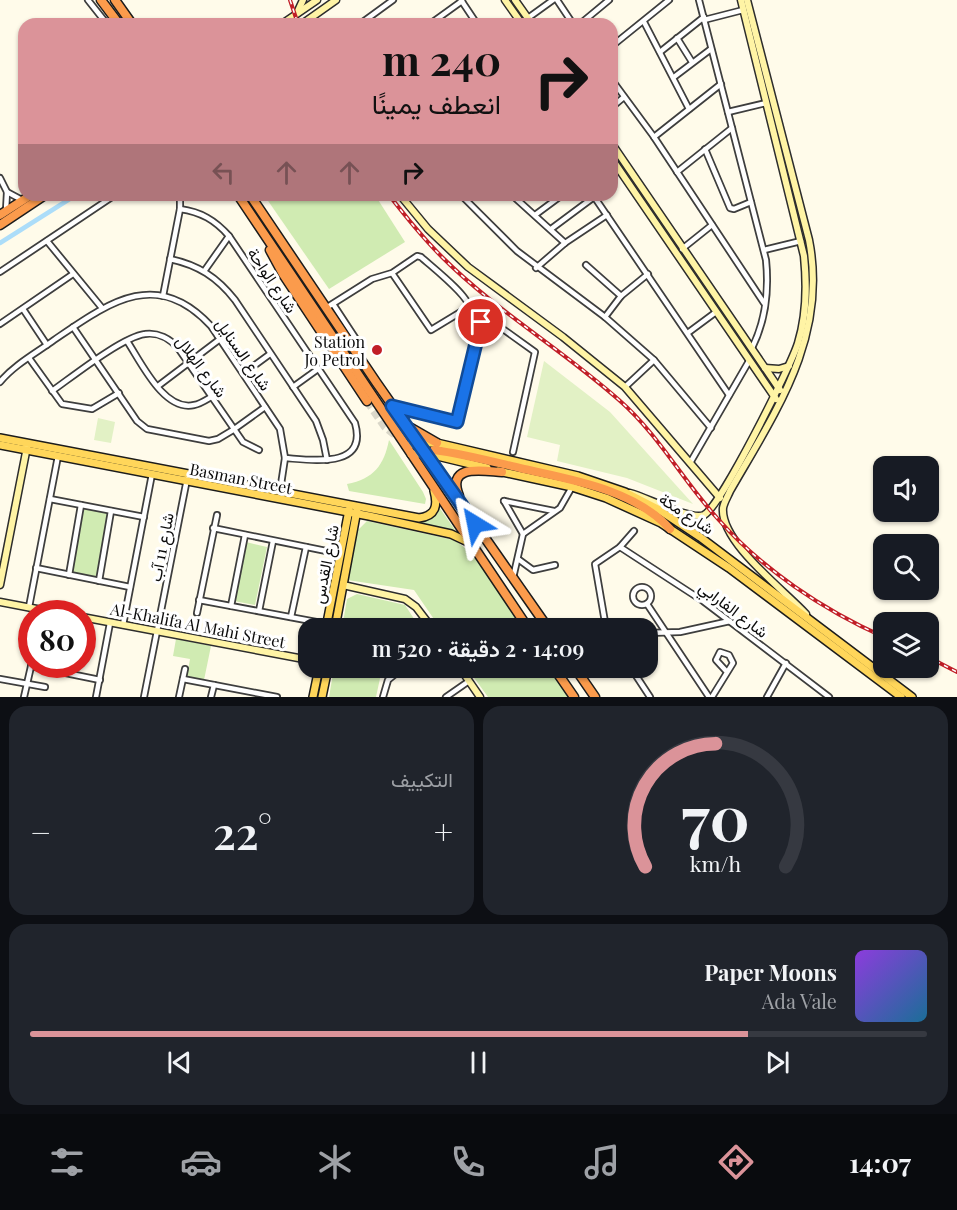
<!DOCTYPE html>
<html lang="ar">
<meta charset="utf-8">
<style>
body{margin:0;font-family:"Playfair Display",Vazirmatn,serif;background:#20242c;color:#f1f3f6;direction:rtl;height:100vh;display:flex;flex-direction:column;font-size:22px;white-space:nowrap}
*{box-sizing:border-box;margin:0}
p{font-size:20px;color:#9ea1a6}
.icon{flex:none;width:33px;height:33px;fill:none;stroke:currentColor;stroke-width:2;stroke-linecap:round;stroke-linejoin:round}
.map{position:relative;height:697px;overflow:hidden;direction:ltr}
.sheet{display:flex;flex-direction:column;gap:9px;padding:9px;background:#0d0f14;flex:1}
.sheet>*{flex:none}
.hud{position:absolute;left:18px;top:18px;width:600px;height:183px;border-radius:18px;box-shadow:0 2px 4px #0004;direction:rtl;background:#db9399;color:#111;overflow:hidden}
.controls{position:absolute;left:873px;top:456px;display:grid;gap:12px}
.controls a{display:grid;place-items:center;width:66px;height:66px;border-radius:12px;background:#171b24;box-shadow:0 2px 4px #0004;font-size:30px}
.speed{position:absolute;left:18px;top:600px;display:flex;gap:12px;font-size:30px;font-weight:700;text-align:center}
.speed>*{display:grid;place-content:center;width:78px;height:78px;border-radius:50%;background:#171b24;box-shadow:0 2px 4px #0004;line-height:1}
.speed .limit{border:9px solid #d22;background:#fff;color:#111}
.pin{position:absolute;display:grid;place-items:center;width:51px;height:51px;color:#fff;margin:-26px;border:3px solid #fff;border-radius:50%;box-shadow:0 2px 6px #0007}
.me{position:absolute;width:66px;margin:-33px;rotate:325deg;stroke-linejoin:round;filter:drop-shadow(0 0 4px #0008)}
.turn{display:flex;align-items:center;gap:21px;height:126px;padding:0 18px;font-size:27px}
.turn .icon{width:78px;height:78px;stroke-width:2.5}
.turn b{display:block;font-size:42px;line-height:51px}
.lanes{display:flex;align-items:center;height:57px;padding:0 18px;background:#0003;justify-content:center;gap:30px;direction:ltr}
.lanes .off{opacity:.35}
.big{font-size:45px;font-weight:600;line-height:1.1}
.sheet .card{flex:1;display:flex;flex-direction:column;justify-content:center;gap:9px;min-width:0;padding:0 21px;border-radius:18px;background:#20242c}
.sheet .dial{align-items:center;gap:0}
.dial svg{height:156px;overflow:visible;fill:none;stroke:#363941;stroke-width:7;stroke-linecap:round;text-anchor:middle}
.dial text{fill:#f1f3f6;stroke:none}
.song{display:flex;align-items:center;gap:18px}
.cover{width:72px;height:72px;border-radius:9px;background:linear-gradient(135deg,hsl(270 70% 55%),hsl(200 70% 35%))}
.played{height:6px;border-radius:3px;background:linear-gradient(90deg,#db9399 80%,#363941 80%)}
.keys{display:flex;justify-content:space-around;direction:ltr}
.heat{display:flex;justify-content:space-between;align-items:center;font-size:33px;direction:ltr}
.sheet .tiles{flex:1;display:grid;gap:9px;grid-template-columns:1fr 1fr}
.card:last-child{grid-column:span 2}
.trip{position:absolute;left:298px;top:618px;width:360px;height:60px;border-radius:18px;background:#171b24;box-shadow:0 2px 4px #0004;font-weight:600;line-height:60px;text-align:center;direction:rtl}
.tab-bar{display:flex;height:96px;justify-content:space-around;align-items:center;background:#090b0e;color:#9ea1a6}
.tab-bar .icon{width:42px;height:42px}
.tab-bar .selected{color:#db9399}
.tab-bar b{font-size:27px;color:#f1f3f6}
.map>svg:first-child{display:block}
</style>
<div class="map">
<svg width="957" height="697" viewBox="0 0 957 697">
<rect width="100%" height="100%" fill="#fffbea"/>
<g fill="#d0ebb2">
<path d="M264,195H375L405,242L329,289Z"/>
<path d="M389,440L423,492L426,499L425,504L349,491L347,484C374,479 384,465 389,440Z"/>
<path d="M439,507L457,533L360,512C381,506 425,537 439,507Z"/>
<path d="M84,509L109,513L98,577L72,573Z"/>
<path d="M367,521L454,540C485,559 503,599 523,628H440L414,590L347,580L357,531Z"/>
<path d="M246,542L267,547L255,605L234,601Z"/>
<path d="M357,594L405,605L420,628H342L347,599Z"/>
<path d="M176,639L211,646L204,680L187,676L190,659L173,656Z"/>
<path d="M334,668H384L382,669L376,697H329Z"/>
<path d="M467,668H549L568,697H488Z"/>
</g>
<g fill="#e2f1c5">
<path d="M544,361L610,412L693,504L627,478L557,461L560,445L527,437Z"/>
<path d="M98,418L115,422L111,443L94,440Z"/>
</g>
<g fill="none" stroke-linecap="round" stroke-linejoin="round">
<path stroke="#acddf9" stroke-width="4.5" d="M0,243L76,195"/>
<path stroke="#dad7c9" stroke-width="8" stroke-dasharray="8 4" stroke-linecap="butt" d="M367,401L385,427L404,442"/>
<defs>
<g id="street">
<path d="M88,0L107,24"/>
<path d="M461,0L477,24"/>
<path d="M557,0L573,24"/>
<path d="M699,0L766,260C769,290 765,322 752,348"/>
<path d="M528,18L553,0"/>
<path d="M704,20L743,10"/>
<path d="M644,22L689,109"/>
<path d="M360,24L393,0"/>
<path d="M430,24L462,1"/>
<path d="M580,24L609,0"/>
<path d="M677,38L692,62"/>
<path d="M612,46L669,0"/>
<path d="M660,52L704,17"/>
<path d="M674,77L711,49"/>
<path d="M612,80L654,137L764,303"/>
<path d="M612,107L624,97"/>
<path d="M728,112L766,103"/>
<path d="M654,137L721,84"/>
<path d="M705,149L730,208L734,209L751,202"/>
<path d="M677,172L732,128"/>
<path d="M0,178L7,192L22,200"/>
<path d="M461,195L517,251L605,317L654,360L711,428"/>
<path d="M512,195L565,243"/>
<path d="M593,195L729,395"/>
<path d="M180,209C201,212 215,220 229,236L355,423C368,469 313,460 285,458"/>
<path d="M6,210L7,192"/>
<path d="M535,215L562,195"/>
<path d="M551,229L594,197"/>
<path d="M47,241L102,308"/>
<path d="M682,249L712,225"/>
<path d="M764,250L801,241"/>
<path d="M170,259C198,265 217,277 235,300L316,421L323,440L327,460"/>
<path d="M586,265L621,296"/>
<path d="M536,268L565,243L607,215"/>
<path d="M205,270L229,236"/>
<path d="M0,272L115,195"/>
<path d="M163,296L180,209V195"/>
<path d="M333,304L356,339L351,345"/>
<path d="M326,308L372,279L392,273L417,256L421,257C432,267 468,295 469,307L431,330L392,273"/>
<path d="M23,309L47,345"/>
<path d="M605,317L621,296L648,274"/>
<path d="M0,324L73,274"/>
<path d="M73,327L137,421L147,429L209,441L218,439L233,430L265,407"/>
<path d="M689,332L716,312"/>
<path d="M127,341C141,362 164,412 194,405C200,404 206,400 211,397"/>
<path d="M29,358L62,404L92,409L119,393"/>
<path d="M244,373L270,354"/>
<path d="M0,382C14,365 36,353 54,340C107,304 156,266 211,326L280,429L285,458L280,491"/>
<path d="M158,386L220,339"/>
<path d="M293,387L318,369"/>
<path d="M625,387L654,360"/>
<path d="M52,391C72,377 122,337 145,334C158,332 170,339 178,348L243,442L259,450"/>
<path d="M395,407L457,422L481,322L489,319L535,352L513,452"/>
<path d="M690,463L749,361"/>
<path d="M50,499L144,517"/>
<path d="M504,501L554,511"/>
<path d="M504,501L523,534"/>
<path d="M213,528L341,554"/>
<path d="M620,547L703,601L829,697"/>
<path d="M518,559L533,570L555,565"/>
<path d="M36,568L130,587"/>
<path d="M69,575L81,505"/>
<path d="M513,578L523,534L560,508L572,487"/>
<path d="M99,581L111,511"/>
<circle cx="642" cy="596" r="9"/>
<path d="M199,600L327,624"/>
<path d="M647,604L709,697"/>
<path d="M231,606L245,535"/>
<path d="M29,607L58,456"/>
<path d="M259,611L273,541"/>
<path d="M197,613L217,515"/>
<path d="M291,617L306,547"/>
<path d="M548,623L577,628"/>
<path d="M123,625L152,474"/>
<path d="M606,628L595,564L620,547L634,531"/>
<path d="M648,633L680,632L730,621"/>
<path d="M31,666L100,680"/>
<path d="M631,668L650,697"/>
<path d="M0,679L45,687"/>
<path d="M183,679L277,697"/>
<path d="M24,697L32,662"/>
<path d="M96,697L110,623"/>
<path d="M144,697L187,479"/>
<path d="M179,697L185,669"/>
<path d="M211,697L214,685"/>
<path d="M383,697L388,680L403,668"/>
<path d="M446,697L469,681"/>
<path d="M712,697L733,663L729,655L720,652L716,660L727,672"/>
<path d="M767,697L786,663"/>
</g>
<g id="secondary">
<path d="M505,0L522,24"/>
<path d="M515,0L532,24"/>
<path d="M747,0L809,240C828,337 776,411 730,491C728,496 724,502 723,508C720,542 784,590 806,614"/>
<path d="M297,13L303,0"/>
<path d="M282,24L317,0"/>
<path d="M302,24L336,0"/>
<path d="M612,144L780,390"/>
<path d="M612,159L776,399"/>
<path d="M400,195L428,229L468,267L563,337L625,387L720,498"/>
<path d="M765,368L779,369L789,366"/>
<path d="M630,493C646,497 691,521 704,515C721,506 791,366 798,343C807,314 807,286 804,256L741,0"/>
<path d="M0,585L27,447"/>
<path d="M343,585L405,599L416,607L432,628"/>
<path d="M0,602L63,614"/>
<path d="M82,617L309,660"/>
<path d="M460,668L480,697"/>
</g>
<g id="primary">
<path d="M0,438L419,518C436,516 438,505 434,491"/>
<path d="M0,445L369,516L451,534L470,543"/>
<path d="M406,446L418,443H437L578,476L625,492L658,509L700,537L912,697"/>
<path d="M411,454H429L487,468"/>
<path d="M498,471L572,487L606,498L661,523L729,568L901,697"/>
<path d="M326,628L349,510"/>
<path d="M335,628L357,510"/>
<path d="M313,697L319,668"/>
<path d="M322,697L328,668"/>
</g>
<g id="highway">
<path d="M101,0L119,24"/>
<path d="M115,0L132,24"/>
<path d="M238,195L528,628"/>
<path d="M250,195L376,382L548,628"/>
<path d="M0,215L31,195"/>
<path d="M0,225L45,195"/>
<path d="M270,250L283,274L367,401"/>
<path d="M411,428L437,443"/>
<path d="M434,450C464,454 494,462 524,469C573,480 635,490 670,529"/>
<path d="M459,496C446,463 483,471 502,472"/>
<path d="M554,668L574,697"/>
<path d="M575,668L595,697"/>
</g>
</defs>
<use href="#street" stroke="#3e3e3e" stroke-width="8"/>
<use href="#secondary" stroke="#2d2d2d" stroke-width="9"/>
<use href="#primary" stroke="#1c1c1c" stroke-width="10"/>
<use href="#highway" stroke="#1c1c1c" stroke-width="11"/>
<use href="#street" stroke="#fff" stroke-width="4.5"/>
<use href="#secondary" stroke="#fff4a5" stroke-width="6"/>
<use href="#primary" stroke="#ffd65a" stroke-width="7"/>
<use href="#highway" stroke="#fb9b4c" stroke-width="8"/>
<defs>
<g id="rail">
<path d="M290,0L298,24"/>
<path d="M389,195C406,217 423,238 442,257C496,311 563,350 619,400C659,435 683,481 718,519C762,569 823,610 884,637"/>
<path d="M928,657L957,672"/>
</g>
</defs>
<use href="#rail" stroke="#c11e27" stroke-width="4"/>
<use href="#rail" stroke="#fff" stroke-width="1.5" stroke-dasharray="4.5" stroke-linecap="butt"/>
</g>
<g fill="none" stroke-linecap="round" stroke-linejoin="round">
<defs>
<path id="route" d="M475,524L392,406L457,422L481,322"/>
</defs>
<use href="#route" stroke="#114b97" stroke-width="15"/>
<use href="#route" stroke="#1a73e8" stroke-width="10"/>
</g>
<circle fill="#c11e27" stroke="#fff" stroke-width="2" cx="377" cy="350" r="6"/>
<g text-anchor="middle" dominant-baseline="central" stroke-width="6" stroke-linejoin="round" paint-order="stroke">
<g font-size="16" fill="#0b0b0b" stroke="#fff">
<text transform="translate(273 280) rotate(56)">شارع الواحة</text>
<text transform="translate(244 354) rotate(55)">شارع السنايل</text>
<text transform="translate(202 366) rotate(53)">شارع الهلال</text>
<text transform="translate(241 478) rotate(11)">Basman Street</text>
<text transform="translate(687 513) rotate(33)">شارع مكة</text>
<text transform="translate(161 547) rotate(-79)">شارع 11 آب</text>
<text transform="translate(325 564) rotate(-79)">شارع القدس</text>
<text transform="translate(734 609) rotate(37)">شارع الفارابي</text>
<text transform="translate(198 625) rotate(11)">Al-Khalifa Al Mahi Street</text>
</g>
<g font-size="16" fill="#0b0b0b" stroke="#fff" text-anchor="end">
<text x="365" y="341">Station<tspan x="365" dy="18">Jo Petrol</tspan></text>
</g>
</g>
</svg>
<div class="controls">
<a><svg class="icon" aria-label="sound" viewBox="0 0 24 24"><path d="M4 9h4l5-4v14l-5-4H4zM17 9q2 3 0 6"/></svg></a>
<a><svg class="icon" aria-label="search" viewBox="0 0 24 24"><circle cx="10" cy="10" r="6"/><path d="M15 15l6 6"/></svg></a>
<a><svg class="icon" aria-label="layers" viewBox="0 0 24 24"><path d="M12 4l9 5-9 5-9-5zM3 14l9 5 9-5"/></svg></a>
</div>
<div class="speed"><div class="limit">80</div></div>
<div class="pin" style="left:481px;top:322px;background:#d93025"><svg class="icon" aria-label="arrive" viewBox="0 0 24 24"><path d="M6 21V4h12l-3 4 3 4H6"/></svg></div>
<svg class="me" style="left:475px;top:524px" viewBox="-20 -20 40 40"><path d="M0-17L14 15 0 8-14 15z" fill="#1a73e8" stroke="#fff" stroke-width="4"/></svg>
<div class="trip">14:09 · 2 دقيقة · 520 m</div>
<div class="hud">
<div class="turn"><svg class="icon" aria-label="right" viewBox="0 0 24 24"><path d="M7 20v-9h11M14 6l5 5-5 5"/></svg><div><b>240 m</b>انعطف يمينًا</div></div>
<div class="lanes"><svg class="icon off" aria-label="left" viewBox="0 0 24 24"><path d="M17 20v-9H6M10 6l-5 5 5 5"/></svg><svg class="icon off" aria-label="ahead" viewBox="0 0 24 24"><path d="M12 20V5M6 11l6-6 6 6"/></svg><svg class="icon off" aria-label="ahead" viewBox="0 0 24 24"><path d="M12 20V5M6 11l6-6 6 6"/></svg><svg class="icon" aria-label="right" viewBox="0 0 24 24"><path d="M7 20v-9h11M14 6l5 5-5 5"/></svg></div>
</div>
</div>
<section class="sheet">
<div class="tiles">
<div class="card dial"><svg viewBox="0 0 100 80">
<path d="M14 69A42 42 0 1 1 86 69"/>
<path d="M14 69A42 42 0 0 1 50 6" stroke="#db9399"/>
<text x="50" y="56" font-size="32" font-weight="700">70</text>
<text x="50" y="72" font-size="11">km/h</text>
</svg></div>
<div class="card"><p>التكييف</p>
<div class="heat"><a>−</a><b class="big">22°</b><a>+</a></div>
</div>
<div class="card">
<div class="song"><i class="cover"></i><div><b>Paper Moons</b><p>Ada Vale</p></div></div>
<div class="played"></div>
<div class="keys"><svg class="icon" aria-label="previous" viewBox="0 0 24 24"><path d="M18 5L8 12l10 7zM5 5v14"/></svg><svg class="icon" aria-label="pause" viewBox="0 0 24 24"><path d="M8 5v14M16 5v14"/></svg><svg class="icon" aria-label="next" viewBox="0 0 24 24"><path d="M6 5l10 7-10 7zM19 5v14"/></svg></div>
</div>
</div>
</section>
<nav class="tab-bar">
<b>14:07</b>
<svg class="icon selected" aria-label="directions" viewBox="0 0 24 24"><path d="M12 3l9 9-9 9-9-9zM9 14v-3h6M13 9l2 2-2 2"/></svg>
<svg class="icon" aria-label="music" viewBox="0 0 24 24"><path d="M9 18V5l10-2v13"/><circle cx="6" cy="18" r="3"/><circle cx="16" cy="16" r="3"/></svg>
<svg class="icon" aria-label="phone" viewBox="0 0 24 24"><path d="M5 4h4l2 5-3 2q2 4 5 5l2-3 5 2v4C11 20 4 13 5 4z"/></svg>
<svg class="icon" aria-label="climate" viewBox="0 0 24 24"><path d="M12 3v18M4 7l16 10M4 17L20 7"/></svg>
<svg class="icon" aria-label="car" viewBox="0 0 24 24"><path d="M5 17H2v-5l4-1 3-4h7l3 4 3 1v5h-3M9 17h6M6 11h13"/><circle cx="7" cy="17" r="2"/><circle cx="17" cy="17" r="2"/></svg>
<svg class="icon" aria-label="filters" viewBox="0 0 24 24"><path d="M4 7h16M4 17h16"/><circle cx="9" cy="7" r="2"/><circle cx="15" cy="17" r="2"/></svg>
</nav>
